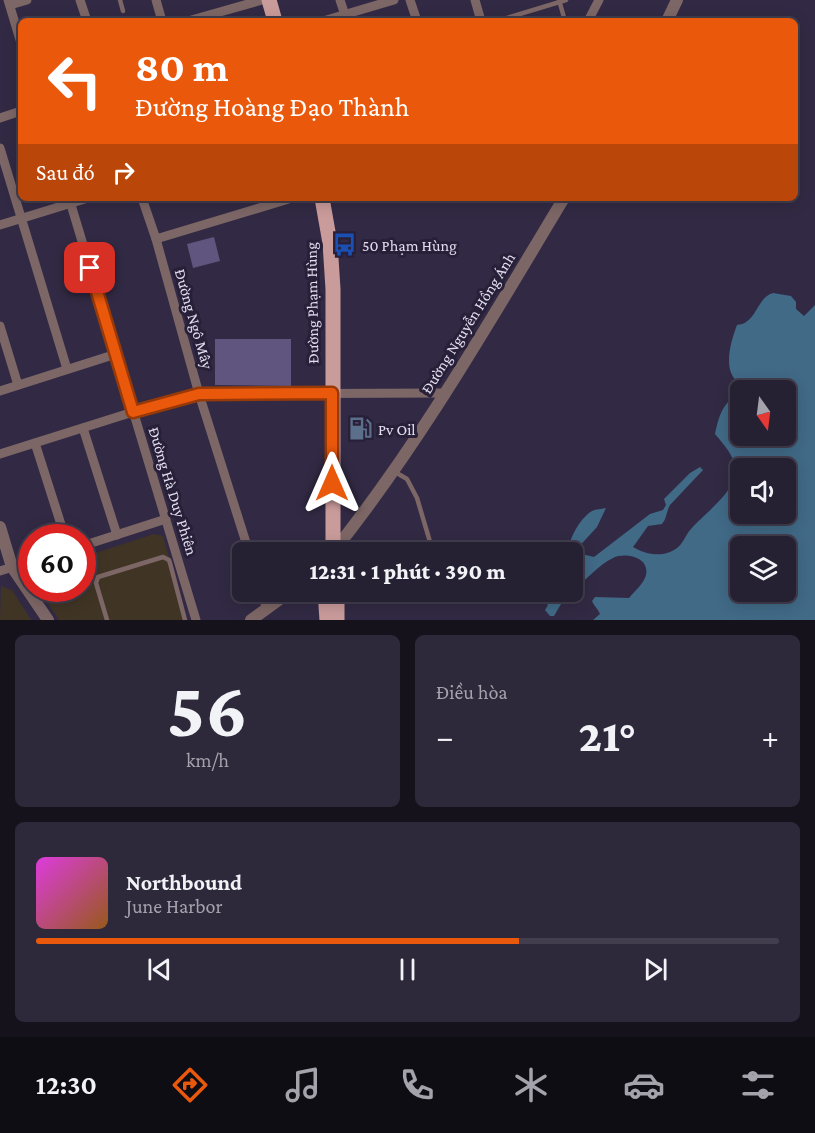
<!DOCTYPE html>
<html lang="vi">
<meta charset="utf-8">
<style>
body{margin:0;font-family:"Crimson Pro",serif;background:#2e283b;color:#f1f3f6;height:100vh;display:flex;flex-direction:column;font-size:22px;white-space:nowrap}
*{box-sizing:border-box;margin:0}
p{font-size:20px;color:#a4a3ac}
.icon{flex:none;width:33px;height:33px;fill:none;stroke:currentColor;stroke-width:2;stroke-linecap:round;stroke-linejoin:round}
.map{position:relative;height:620px;overflow:hidden}
.details{display:flex;flex-direction:column;gap:15px;padding:15px;background:#15121c;flex:1}
.details>*{flex:none}
.banner{position:absolute;left:18px;top:18px;width:780px;height:183px;border-radius:9px;box-shadow:0 3px 15px #0003,0 0 0 2px #423e4e;background:#ea580c;color:#fff;overflow:hidden}
.needle{width:39px;rotate:166deg}
.tools{position:absolute;left:730px;top:380px;display:grid;gap:12px}
.tools a{display:grid;place-items:center;width:66px;height:66px;border-radius:9px;background:#262033;box-shadow:0 3px 15px #0003,0 0 0 2px #423e4e;font-size:30px}
.speed{position:absolute;left:18px;top:524px;display:flex;gap:12px;font-size:30px;font-weight:700;text-align:center}
.speed>*{display:grid;place-content:center;width:78px;height:78px;border-radius:50%;background:#262033;box-shadow:0 3px 15px #0003,0 0 0 2px #423e4e;line-height:1}
.speed .limit{border:9px solid #d22;background:#fff;color:#111}
.pin{position:absolute;display:grid;place-items:center;width:51px;height:51px;color:#fff;margin:-26px;border-radius:12px;box-shadow:0 3px 9px #0006}
.me{position:absolute;width:66px;margin:-33px;rotate:0deg;stroke-linejoin:round;filter:drop-shadow(0 0 4px #0008)}
.turn{display:flex;align-items:center;gap:21px;height:126px;padding:0 18px;font-size:27px}
.turn .icon{width:78px;height:78px;stroke-width:2.5}
.turn b{display:block;font-size:42px;line-height:51px}
.then{display:flex;align-items:center;height:57px;padding:0 18px;background:#0003;gap:12px;font-size:22px}
.big{font-size:45px;font-weight:800;line-height:1.1}
.details .card{flex:1;display:flex;flex-direction:column;justify-content:center;gap:9px;min-width:0;padding:0 21px;border-radius:9px;background:#2e283b}
.details .dial{align-items:center;gap:0}
.dial b{font-size:78px;line-height:1}
.song{display:flex;align-items:center;gap:18px}
.cover{width:72px;height:72px;border-radius:9px;background:linear-gradient(135deg,hsl(300 70% 55%),hsl(30 70% 35%))}
.played{height:6px;border-radius:3px;background:linear-gradient(90deg,#ea580c 65%,#423e4e 65%)}
.keys{display:flex;justify-content:space-around;direction:ltr}
.heat{display:flex;justify-content:space-between;align-items:center;font-size:33px;direction:ltr}
.details .tiles{flex:1;display:grid;gap:15px;grid-template-columns:1fr 1fr}
.card:last-child{grid-column:span 2}
.trip{position:absolute;left:232px;top:542px;width:351px;height:60px;border-radius:9px;background:#262033;box-shadow:0 3px 15px #0003,0 0 0 2px #423e4e;font-weight:800;line-height:60px;text-align:center}
.dock{display:flex;height:96px;justify-content:space-around;align-items:center;background:#0f0d14;color:#a4a3ac}
.dock .icon{width:42px;height:42px}
.dock .current{color:#ea580c}
.dock b{font-size:27px;color:#f1f3f6}
.map>svg:first-child{display:block}
</style>
<div class="map">
<svg width="815" height="620" viewBox="0 0 815 620">
<rect width="100%" height="100%" fill="#322a44"/>
<g fill="#403525">
<path d="M154,534L163,536L187,620H59L38,588H82L83,557Z"/>
<path d="M1,586L12,590L31,620H0Z"/>
</g>
<g fill="#416a87" fill-rule="evenodd">
<path d="M773,293L791,296L796,302V309L804,316L815,305V620H593L600,614C598,609 594,606 592,601L595,597L629,598C635,591 644,583 646,575C650,557 625,552 613,558C598,565 585,581 573,591V552H569C567,541 581,517 592,511C596,509 602,509 606,508L597,527L574,552L594,557L650,514L663,510L666,505L664,499L690,473L700,467L703,470L670,505C666,512 667,518 662,524L648,526L633,547C646,555 664,558 677,548C683,544 686,534 691,529C703,515 732,494 735,475C738,459 724,445 715,434C721,406 725,405 744,385L742,381L738,382C722,370 731,341 737,325C740,324 744,324 746,322C758,314 759,297 773,293ZM741,390H786V435H741ZM741,468H786V513H741ZM741,546H786V591H741Z"/>
<path d="M549,591H573L564,599L554,616H550L545,610L548,605L542,600Z"/>
</g>
<g fill="#5f557e">
<path d="M214,237L220,261L193,268L187,244Z"/>
<path d="M215,339H291V386L215,385Z"/>
<path d="M371,419V437L349,438V420Z"/>
</g>
<g fill="none" stroke-linecap="round" stroke-linejoin="round">
<g stroke="#7d6666" stroke-width="4.5">
<path d="M120,0L123,11"/>
<path d="M559,0L565,21"/>
<path d="M497,21L566,0"/>
<path d="M395,472L407,479L417,498L433,552"/>
<path d="M107,620L96,583L98,577L163,557L169,560L170,563L185,620"/>
</g>
<g stroke="#7d6666" stroke-width="9">
<path d="M8,0L21,43"/>
<path d="M80,0L87,21"/>
<path d="M156,0L162,21"/>
<path d="M340,0L347,21"/>
<path d="M410,0L417,21"/>
<path d="M475,0L481,21"/>
<path d="M10,5L27,0"/>
<path d="M188,21L262,0"/>
<path d="M323,21L394,0"/>
<path d="M588,21L599,0"/>
<path d="M0,118L21,111"/>
<path d="M0,148L67,369"/>
<path d="M69,198L196,620"/>
<path d="M142,198L156,239L199,394L249,552"/>
<path d="M0,225L88,198"/>
<path d="M156,239L292,198"/>
<path d="M0,326L18,385"/>
<path d="M0,391L116,354"/>
<path d="M83,428L117,535"/>
<path d="M35,443L65,537"/>
<path d="M0,454L133,412L199,394L446,393"/>
<path d="M82,546L166,519"/>
<path d="M0,571L32,561"/>
<path d="M261,591L267,609"/>
</g>
<g stroke="#7d6666" stroke-width="12">
<path d="M667,21L677,0"/>
<path d="M0,527L12,567L48,620"/>
<path d="M333,552C421,442 491,319 564,198"/>
<path d="M251,620L291,591"/>
</g>
<g stroke="#ca9b9b" stroke-width="15">
<path d="M269,0L275,21"/>
<path d="M322,198L330,243L333,289V552"/>
<path d="M325,591L327,620"/>
<path d="M337,620V591"/>
</g>
</g>
<g fill="none" stroke-linecap="round" stroke-linejoin="round">
<defs>
<path id="route" d="M90,268L133,412L199,394L332,393V483"/>
</defs>
<use href="#route" stroke="#983908" stroke-width="15"/>
<use href="#route" stroke="#ea580c" stroke-width="10"/>
</g>
<defs>
<symbol id="bus-bare" viewBox="-9 -9 18 18"><path d="M-5-6H5V4H4V6H2V4H-2V6H-4V4H-5ZM-3.5-4V0h7V-4ZM-3.5 1.2v1.5H-2V1.2ZM2 1.2v1.5H3.5V1.2Z" fill="#1a4fb4" stroke="#282039" stroke-width="2.5" paint-order="stroke"/></symbol>
<symbol id="fuel-bare" viewBox="-9 -9 18 18"><path d="M-5.5-6h7V0h2V4h1.3V-2.5L3-4.5l.8-.8L6-3V5H2.5V1h-1V6h-7ZM-4.2-4.7v3.2H.2V-4.7Z" fill="#5c6f8a" stroke="#282039" stroke-width="2.5" paint-order="stroke"/></symbol>
</defs>
<g fill-rule="evenodd">
<use href="#bus-bare" x="328" y="228" width="33" height="33"/>
<use href="#fuel-bare" x="344" y="412" width="33" height="33"/>
</g>
<g text-anchor="middle" dominant-baseline="central" stroke-width="6" stroke-linejoin="round" paint-order="stroke">
<g font-size="16" fill="#e1ddee" stroke="#282039" text-anchor="start">
<text x="362" y="245">50 Phạm Hùng</text>
<text x="378" y="429">Pv Oil</text>
</g>
<g font-size="16" fill="#e1ddee" stroke="#282039">
<text transform="translate(312 303) rotate(-91)">Đường Phạm Hùng</text>
<text transform="translate(194 319) rotate(74)">Đường Ngô Mây</text>
<text transform="translate(468 323) rotate(-58)">Đường Nguyễn Hồng Ánh</text>
<text transform="translate(173 491) rotate(73)">Đường Hà Duy Phiên</text>
</g>
</g>
</svg>
<div class="tools">
<a><svg class="needle" viewBox="-14 -14 28 28"><path d="M0-13l5 13h-10z" fill="#e53935"/><path d="M0 13l5-13h-10z" fill="#a4a3ac"/></svg></a>
<a><svg class="icon" aria-label="sound" viewBox="0 0 24 24"><path d="M4 9h4l5-4v14l-5-4H4zM17 9q2 3 0 6"/></svg></a>
<a><svg class="icon" aria-label="layers" viewBox="0 0 24 24"><path d="M12 4l9 5-9 5-9-5zM3 14l9 5 9-5"/></svg></a>
</div>
<div class="speed"><div class="limit">60</div></div>
<div class="pin" style="left:90px;top:268px;background:#d93025"><svg class="icon" aria-label="arrive" viewBox="0 0 24 24"><path d="M6 21V4h12l-3 4 3 4H6"/></svg></div>
<svg class="me" style="left:332px;top:483px" viewBox="-20 -20 40 40"><path d="M0-17L14 15 0 8-14 15z" fill="#ea580c" stroke="#fff" stroke-width="4"/></svg>
<div class="trip">12:31 · 1 phút · 390 m</div>
<div class="banner">
<div class="turn"><svg class="icon" aria-label="left" viewBox="0 0 24 24"><path d="M17 20v-9H6M10 6l-5 5 5 5"/></svg><div><b>80 m</b>Đường Hoàng Đạo Thành</div></div>
<div class="then">Sau đó<svg class="icon" aria-label="right" viewBox="0 0 24 24"><path d="M7 20v-9h11M14 6l5 5-5 5"/></svg></div>
</div>
</div>
<section class="details">
<div class="tiles">
<div class="card dial"><b>56</b><p>km/h</p></div>
<div class="card"><p>Điều hòa</p>
<div class="heat"><a>−</a><b class="big">21°</b><a>+</a></div>
</div>
<div class="card">
<div class="song"><i class="cover"></i><div><b>Northbound</b><p>June Harbor</p></div></div>
<div class="played"></div>
<div class="keys"><svg class="icon" aria-label="previous" viewBox="0 0 24 24"><path d="M18 5L8 12l10 7zM5 5v14"/></svg><svg class="icon" aria-label="pause" viewBox="0 0 24 24"><path d="M8 5v14M16 5v14"/></svg><svg class="icon" aria-label="next" viewBox="0 0 24 24"><path d="M6 5l10 7-10 7zM19 5v14"/></svg></div>
</div>
</div>
</section>
<nav class="dock">
<b>12:30</b>
<svg class="icon current" aria-label="directions" viewBox="0 0 24 24"><path d="M12 3l9 9-9 9-9-9zM9 14v-3h6M13 9l2 2-2 2"/></svg>
<svg class="icon" aria-label="music" viewBox="0 0 24 24"><path d="M9 18V5l10-2v13"/><circle cx="6" cy="18" r="3"/><circle cx="16" cy="16" r="3"/></svg>
<svg class="icon" aria-label="phone" viewBox="0 0 24 24"><path d="M5 4h4l2 5-3 2q2 4 5 5l2-3 5 2v4C11 20 4 13 5 4z"/></svg>
<svg class="icon" aria-label="climate" viewBox="0 0 24 24"><path d="M12 3v18M4 7l16 10M4 17L20 7"/></svg>
<svg class="icon" aria-label="car" viewBox="0 0 24 24"><path d="M5 17H2v-5l4-1 3-4h7l3 4 3 1v5h-3M9 17h6M6 11h13"/><circle cx="7" cy="17" r="2"/><circle cx="17" cy="17" r="2"/></svg>
<svg class="icon" aria-label="filters" viewBox="0 0 24 24"><path d="M4 7h16M4 17h16"/><circle cx="9" cy="7" r="2"/><circle cx="15" cy="17" r="2"/></svg>
</nav>
